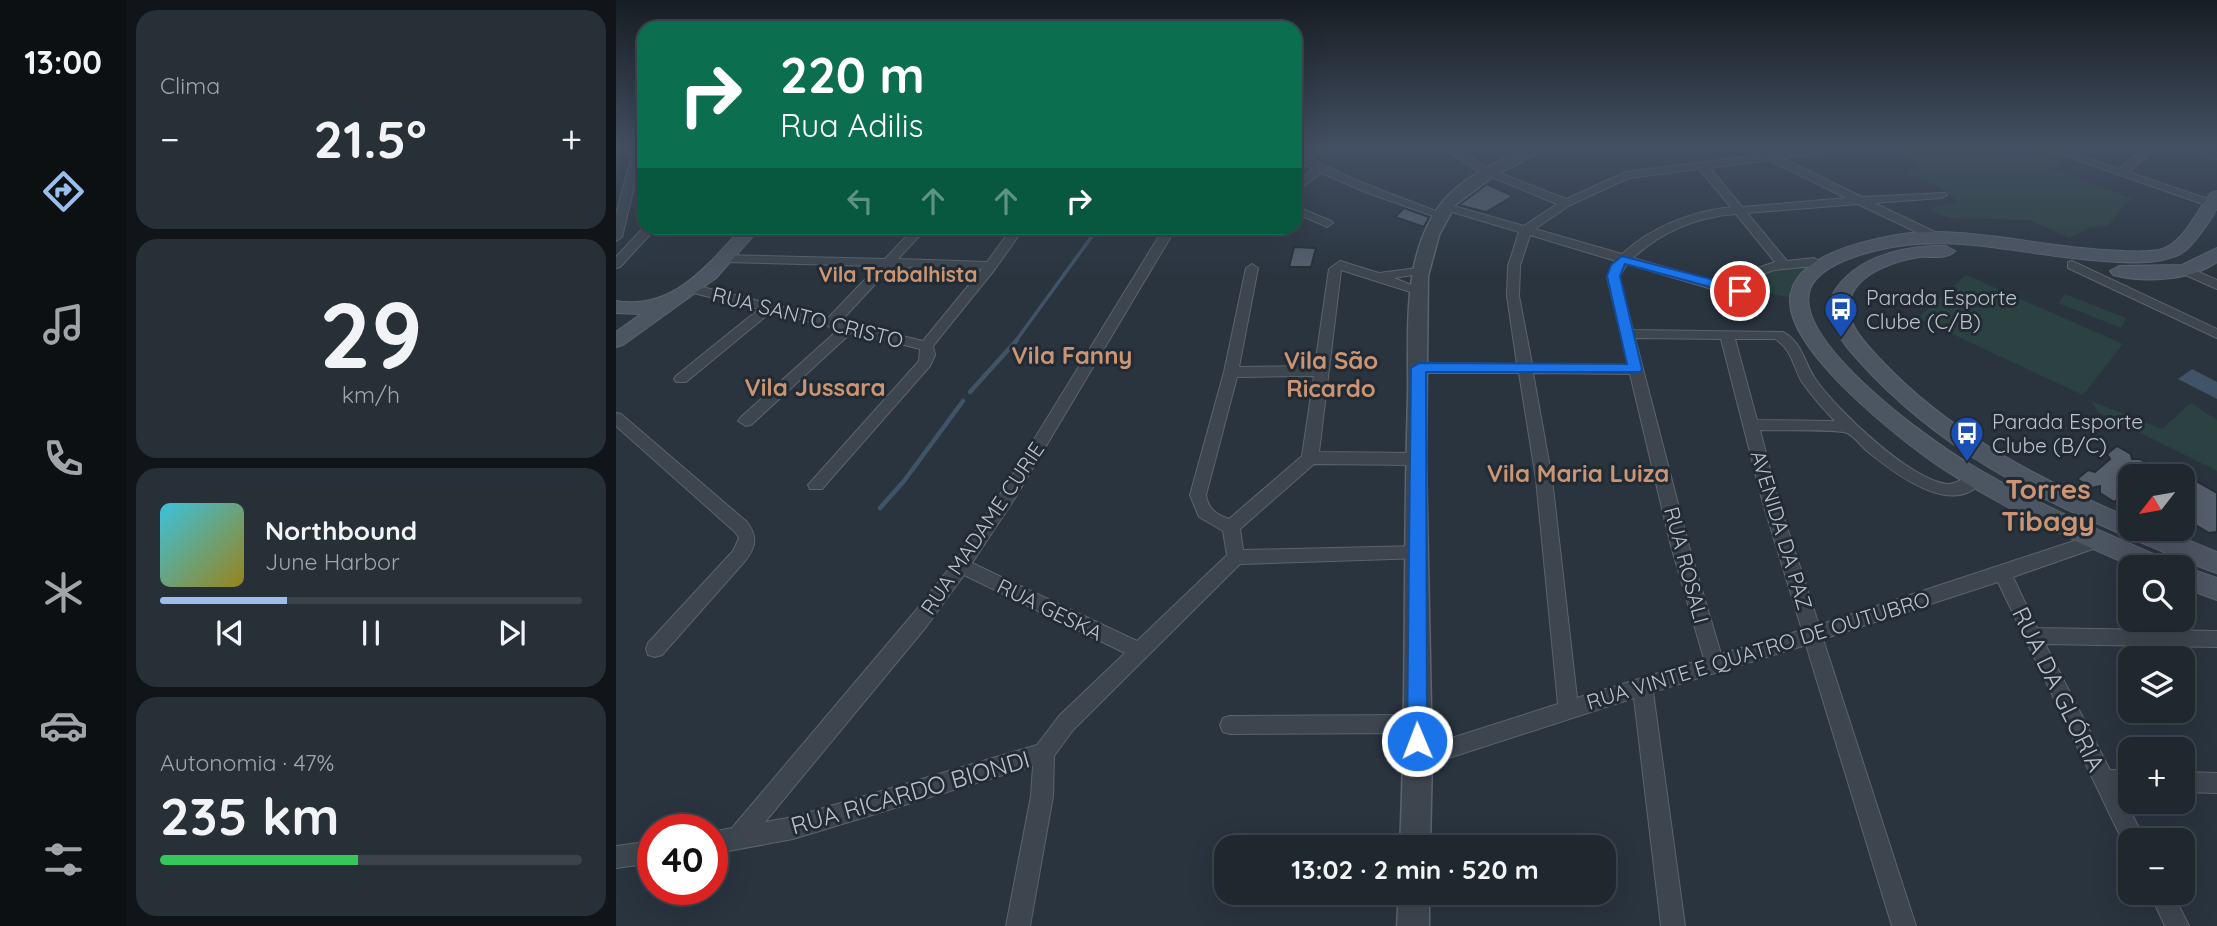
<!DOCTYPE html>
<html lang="pt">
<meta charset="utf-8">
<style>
body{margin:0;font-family:Quicksand,sans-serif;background:#272f37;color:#f1f3f6;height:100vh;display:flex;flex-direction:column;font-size:26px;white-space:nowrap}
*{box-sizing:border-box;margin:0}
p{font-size:23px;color:#a1a5aa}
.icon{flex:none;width:38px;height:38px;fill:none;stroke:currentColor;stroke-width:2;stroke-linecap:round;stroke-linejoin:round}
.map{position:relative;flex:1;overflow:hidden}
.panel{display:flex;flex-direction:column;gap:10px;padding:10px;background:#11151a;width:490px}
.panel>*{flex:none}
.top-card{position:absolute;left:21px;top:21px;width:665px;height:214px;border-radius:21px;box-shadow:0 7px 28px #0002,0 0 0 2px #3c444b;background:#0b6e4f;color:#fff;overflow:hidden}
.needle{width:46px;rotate:239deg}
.controls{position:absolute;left:1502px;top:464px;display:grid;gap:14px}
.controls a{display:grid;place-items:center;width:77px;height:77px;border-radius:14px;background:#1f272f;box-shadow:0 7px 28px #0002,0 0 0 2px #3c444b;font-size:35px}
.speed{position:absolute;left:21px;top:814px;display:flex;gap:14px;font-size:35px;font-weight:700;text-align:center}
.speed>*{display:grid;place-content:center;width:91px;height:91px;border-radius:50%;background:#1f272f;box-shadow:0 7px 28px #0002,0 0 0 2px #3c444b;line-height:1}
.speed .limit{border:10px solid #d22;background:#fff;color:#111}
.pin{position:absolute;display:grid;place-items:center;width:60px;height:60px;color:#fff;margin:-30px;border:4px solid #fff;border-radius:50%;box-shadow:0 2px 7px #0007}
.me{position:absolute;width:77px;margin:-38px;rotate:359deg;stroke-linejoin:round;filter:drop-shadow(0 0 5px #0008)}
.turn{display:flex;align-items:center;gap:24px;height:147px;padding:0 28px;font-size:32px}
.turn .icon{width:91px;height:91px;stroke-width:2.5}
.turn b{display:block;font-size:49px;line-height:60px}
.lanes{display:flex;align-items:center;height:66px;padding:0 28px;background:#0003;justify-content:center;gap:35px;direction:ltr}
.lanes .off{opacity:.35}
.big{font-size:52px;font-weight:700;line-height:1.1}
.panel .tile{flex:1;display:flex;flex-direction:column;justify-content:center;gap:10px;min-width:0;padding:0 24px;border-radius:21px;background:#272f37}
.panel .dial{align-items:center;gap:0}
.dial b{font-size:91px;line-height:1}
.song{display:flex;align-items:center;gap:21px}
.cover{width:84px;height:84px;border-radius:10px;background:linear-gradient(135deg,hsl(190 70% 55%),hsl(50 70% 35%))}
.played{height:7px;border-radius:4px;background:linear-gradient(90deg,#9bbfed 30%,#3c444b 30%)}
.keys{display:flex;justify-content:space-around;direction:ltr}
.heat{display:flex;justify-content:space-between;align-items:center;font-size:38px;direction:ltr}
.charge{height:10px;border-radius:5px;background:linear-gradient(90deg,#34c759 47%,#3c444b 0)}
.trip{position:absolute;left:598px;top:835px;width:402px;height:70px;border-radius:21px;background:#1f272f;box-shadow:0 7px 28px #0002,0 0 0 2px #3c444b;font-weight:700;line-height:70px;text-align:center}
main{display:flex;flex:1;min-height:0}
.menu{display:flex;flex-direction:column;width:126px;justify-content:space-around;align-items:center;background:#0c1013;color:#a1a5aa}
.menu .icon{width:49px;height:49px}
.menu .active{color:#9bbfed}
.menu b{font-size:32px;color:#f1f3f6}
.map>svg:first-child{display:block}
</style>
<main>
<nav class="menu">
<b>13:00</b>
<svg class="icon active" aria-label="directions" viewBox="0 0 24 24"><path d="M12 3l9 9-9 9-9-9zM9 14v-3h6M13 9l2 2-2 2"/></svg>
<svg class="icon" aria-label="music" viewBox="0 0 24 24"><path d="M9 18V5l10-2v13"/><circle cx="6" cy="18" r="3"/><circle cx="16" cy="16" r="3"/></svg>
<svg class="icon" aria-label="phone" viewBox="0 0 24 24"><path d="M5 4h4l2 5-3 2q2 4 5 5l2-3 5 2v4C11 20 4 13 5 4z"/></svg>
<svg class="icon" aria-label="climate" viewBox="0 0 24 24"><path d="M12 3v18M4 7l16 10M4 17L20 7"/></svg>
<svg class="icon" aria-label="car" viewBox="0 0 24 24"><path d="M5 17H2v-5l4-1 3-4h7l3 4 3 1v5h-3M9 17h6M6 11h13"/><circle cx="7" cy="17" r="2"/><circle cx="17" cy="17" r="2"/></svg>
<svg class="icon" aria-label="filters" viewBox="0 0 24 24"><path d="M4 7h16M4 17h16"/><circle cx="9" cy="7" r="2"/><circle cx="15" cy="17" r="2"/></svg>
</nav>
<section class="panel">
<div class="tile"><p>Clima</p>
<div class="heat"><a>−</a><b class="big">21.5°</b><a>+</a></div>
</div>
<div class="tile dial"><b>29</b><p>km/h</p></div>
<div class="tile">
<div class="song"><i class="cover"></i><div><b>Northbound</b><p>June Harbor</p></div></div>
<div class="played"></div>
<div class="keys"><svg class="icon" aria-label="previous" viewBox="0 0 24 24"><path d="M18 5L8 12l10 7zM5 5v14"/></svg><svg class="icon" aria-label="pause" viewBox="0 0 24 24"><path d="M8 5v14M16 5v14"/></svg><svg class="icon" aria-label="next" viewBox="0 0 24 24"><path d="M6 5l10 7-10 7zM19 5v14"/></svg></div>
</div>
<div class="tile"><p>Autonomia · 47%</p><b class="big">235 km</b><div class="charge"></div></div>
</section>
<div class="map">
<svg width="1601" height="926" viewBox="0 0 1601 926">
<rect width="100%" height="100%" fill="#29343f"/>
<g fill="#2c4141">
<path d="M1263,147H1376L1407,158L1422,148L1450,158L1436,169L1515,198L1491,226L1475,227L1453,238L1414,220L1333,218L1312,209L1343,202L1324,187L1291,174L1305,163Z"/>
<path d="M1165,266H1204L1176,298L1112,284Z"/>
<path d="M1350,275L1507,344L1467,395L1302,318Z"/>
<path d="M1449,294L1510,318L1505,328L1442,303Z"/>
<path d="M1475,401L1546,429L1575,403L1601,420V471L1482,412Z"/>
</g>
<path fill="#415366" d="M1576,369L1601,382V399L1562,379Z"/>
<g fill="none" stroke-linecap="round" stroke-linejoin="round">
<path stroke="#415366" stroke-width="3.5" d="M399,342L482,228"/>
<g stroke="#415366" stroke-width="4.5">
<path d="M354,392L401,340"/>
<path d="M264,508L288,481L347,401"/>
</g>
</g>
<g fill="#555f6c" stroke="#242d36" stroke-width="2">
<path d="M871,184L897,196L870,212L843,205Z"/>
<path d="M788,208L813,217L808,227L779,217Z"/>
<path d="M678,247L700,248L695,267H673Z"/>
<path d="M1501,446L1515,454L1516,459H1524L1539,468L1529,476H1514V481L1506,488L1510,493L1498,502L1484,493V486L1476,488L1461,479L1472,470L1479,472L1494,459L1491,454Z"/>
<path d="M1566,481H1580L1601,493V532L1593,533L1566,517Z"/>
</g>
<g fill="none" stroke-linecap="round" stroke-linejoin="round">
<defs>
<g id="minor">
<path d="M7,147H18L24,154V162L6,237L0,241V214L14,162V155Z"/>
<path d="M713,147H734L693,158L739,180L830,215L824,218L820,217L749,192L706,173L679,192V184L697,169L679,160V154Z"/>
<path d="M826,147H839L871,168L950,199L1010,172L1143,155L1130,147H1144L1156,153L1202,147H1226L1221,151L1166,158L1246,197L1329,193L1331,195L1325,198L1258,203L1321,233L1323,236L1317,240L1242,204L1131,213L1171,261L1198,258L1204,262L1198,266L1158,270L1115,285L1152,293V299L1147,300L1096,289L1011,264L1003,277L1017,330L1167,332C1187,343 1188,363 1200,380C1222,411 1292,478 1330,484C1342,485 1350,475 1360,472L1366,474L1368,478C1340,522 1277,472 1251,451C1245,446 1238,436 1231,433C1222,429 1158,431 1144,430L1163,503L1203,625L1482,533L1488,535L1491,540L1488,545L1397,577L1421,628L1601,631V647L1429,644L1494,770H1514V790H1504L1529,840H1514V849L1510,848L1382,582L1207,639L1300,926H1276L1190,645L1037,692L1069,926H1045L1018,698L802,768L795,765L792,758L795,751L942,704L920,479L903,373H803L796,368L803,363L901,364L891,296L892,266L903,232L826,209V205H834L908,226L941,204L863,172ZM1153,160L1230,198L1126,207L1094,168ZM1083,169L1115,207C1074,212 1037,226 1006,254L919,229L954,205L1013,178ZM1120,214L1159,262L1101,282L1017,258C1046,231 1081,217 1120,214ZM914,235L1000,261L991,277L1012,364H916L903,296L904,266ZM1019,338L1105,339L1147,503L1186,630L1105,654L1073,546ZM1119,339H1159C1176,349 1177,367 1186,382C1196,396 1207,409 1219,421L1141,420ZM917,373L1014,374L1055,546L1088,659L961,698L936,479Z"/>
<path d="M1424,147H1440L1503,169L1529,147H1537V151L1512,172L1601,202V209Z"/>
<path d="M1568,147H1584L1601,153V159Z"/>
<path d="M679,206L715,221L717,223L711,227L707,225L679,213Z"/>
<path d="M28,227L40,228L4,267L0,268V257Z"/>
<path d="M301,228L307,232L282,259L371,262L396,228H408L379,269L317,346L319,355L314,366L206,489H194L192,485L303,361L304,349L236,332L135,425L130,426L122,421L125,417L223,329L155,312L70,382H60L58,379L60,376L143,309L69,291V285L74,284L212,318L262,266L110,262L106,261V255L269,259L297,229ZM275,267L366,269L307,341L225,321Z"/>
<path d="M548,228H560L399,498L356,563L521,641L611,555L607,531L583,517L574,495L608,372L630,268L636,264L642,268L623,367L699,366L713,269L724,261L763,273L809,267V273L778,278L810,291L804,295L725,270L703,452L800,453L808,459L800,465L698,464L624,529L627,550L801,546L807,548L810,553L807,558L624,564L457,730L438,756L437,796L414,926H390L415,796L417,766L177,839L96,854V832L116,828L296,615L339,561L387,490ZM698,376L686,456L613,519C600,514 592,509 590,495L621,377ZM348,575L509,653L443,716L421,745L177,817L149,822L310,627Z"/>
<path d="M1456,261L1601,329V338L1452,268V262Z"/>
<path d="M1567,265L1601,280V289L1563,272L1561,269Z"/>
<path d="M0,413L5,414L131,522C142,537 140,547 129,561L46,655L39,657L32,655L30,649L32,643L117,551L123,538L119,532L0,426Z"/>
<path d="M800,715L807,717L810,724L807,731L800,733L614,734L607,732L604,725L607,718L614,716Z"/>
<path d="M1566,772L1601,773V793L1566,792Z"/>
<path d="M37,841V863L0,868V846Z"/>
<path d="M1533,892H1556L1573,926H1549Z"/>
</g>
<g id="tertiary">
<path d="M914,147H933L876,177L839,205L823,235L812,276L810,459L816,758L814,847H784C791,697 787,547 792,398C793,340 786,273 814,221C834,182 876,164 914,147Z"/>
<path d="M783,892H813V926H781Z"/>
</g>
<g id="secondary">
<path d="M1601,191C1601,196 1601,203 1601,207C1597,218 1576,247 1566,253C1560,257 1552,258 1546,260C1527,264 1506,262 1488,261C1413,257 1336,231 1262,250C1241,255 1203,266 1194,289C1176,341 1313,440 1352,463C1415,501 1483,531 1552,560L1556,567H1517L1509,563C1449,537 1390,509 1335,474C1295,449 1156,343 1176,289C1188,254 1248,241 1280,235C1343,224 1424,247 1490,250C1507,251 1526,253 1543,250C1567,245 1581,210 1595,193Z"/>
<path d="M126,228H144L100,278L7,345L0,347V332L25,314L0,313V301C56,311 92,265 126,228Z"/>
<path d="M1317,246H1330L1339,251C1331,260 1315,256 1304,257C1281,260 1246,272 1236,294C1224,319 1249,343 1264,359C1332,432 1422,479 1514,518V528H1542L1601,552V573C1574,564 1548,552 1522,541C1418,498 1319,446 1243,361C1225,342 1202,311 1222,286C1245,257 1282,248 1317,246Z"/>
<path d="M1601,248V262C1574,281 1528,283 1497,275L1494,271L1503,266L1566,265Z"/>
<path d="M1566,566L1601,578V600L1566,587V567H1562Z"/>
</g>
</defs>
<use href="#minor" stroke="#5b646d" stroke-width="2"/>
<use href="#tertiary" stroke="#5b646d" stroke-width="3"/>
<use href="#secondary" stroke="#5b646d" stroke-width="2"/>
<use href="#minor" fill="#3d464f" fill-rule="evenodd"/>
<use href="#tertiary" fill="#3d464f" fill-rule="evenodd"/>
<use href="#secondary" fill="#4c5562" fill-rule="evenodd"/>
</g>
<linearGradient id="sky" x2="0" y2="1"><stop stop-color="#171d23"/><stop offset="0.53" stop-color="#435063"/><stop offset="1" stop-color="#435063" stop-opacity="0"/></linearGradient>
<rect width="1601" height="277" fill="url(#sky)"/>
<path fill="#1a73e8" stroke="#114b97" stroke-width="2" d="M1006,256L1129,288L1131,291L1124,295L1009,264L1004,276L1026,369L1024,372H810L811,741L808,748L801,751L794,748L791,741L795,368L803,363L1011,364L991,276L995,265Z"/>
<defs>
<symbol id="bus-pin" viewBox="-11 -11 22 30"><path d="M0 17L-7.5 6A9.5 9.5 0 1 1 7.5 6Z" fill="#1a4fb4" stroke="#222b34"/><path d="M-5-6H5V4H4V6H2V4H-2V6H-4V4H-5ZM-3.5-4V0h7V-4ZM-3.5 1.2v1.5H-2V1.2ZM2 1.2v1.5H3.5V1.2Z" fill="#fff"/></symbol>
</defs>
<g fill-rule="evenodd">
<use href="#bus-pin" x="1206" y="290" width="38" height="52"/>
<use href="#bus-pin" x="1332" y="414" width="38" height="52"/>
</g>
<g text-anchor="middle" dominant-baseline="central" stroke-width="6" stroke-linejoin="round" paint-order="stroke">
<g font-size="21" font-weight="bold" fill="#cb9574" stroke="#222b34">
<text x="282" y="274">Vila Trabalhista</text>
</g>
<g font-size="21" fill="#bac1ca" stroke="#222b34" text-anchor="start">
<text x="1250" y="297">Parada Esporte<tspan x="1250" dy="24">Clube (C/B)</tspan></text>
<text x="1376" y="421">Parada Esporte<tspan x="1376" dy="24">Clube (B/C)</tspan></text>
</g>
<g font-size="21" fill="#bac1ca" stroke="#222b34">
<text transform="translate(192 317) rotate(14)">RUA SANTO CRISTO</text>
<text transform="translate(366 528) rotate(-56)">RUA MADAME CURIE</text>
<text transform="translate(1166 530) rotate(73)">AVENIDA DA PAZ</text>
<text transform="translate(1071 565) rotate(75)">RUA ROSALI</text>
<text transform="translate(434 609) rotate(26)">RUA GESKA</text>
<text transform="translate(1142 650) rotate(-17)">RUA VINTE E QUATRO DE OUTUBRO</text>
</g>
<g font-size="24" font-weight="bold" fill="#cb9574" stroke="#222b34">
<text x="456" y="355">Vila Fanny</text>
<text x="715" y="360">Vila São<tspan x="715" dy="28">Ricardo</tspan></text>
<text x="199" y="387">Vila Jussara</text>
<text x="962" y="473">Vila Maria Luiza</text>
</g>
<g font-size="24" fill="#bac1ca" stroke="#222b34">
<text transform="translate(1443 689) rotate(64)">RUA DA GLÓRIA</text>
<text transform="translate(294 792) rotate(-16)">RUA RICARDO BIONDI</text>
</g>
<g font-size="28" font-weight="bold" fill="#cb9574" stroke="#222b34">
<text x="1432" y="488">Torres<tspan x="1432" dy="32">Tibagy</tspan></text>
</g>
</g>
</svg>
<div class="controls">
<a><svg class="needle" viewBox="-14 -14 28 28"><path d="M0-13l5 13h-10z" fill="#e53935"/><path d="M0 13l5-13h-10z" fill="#a1a5aa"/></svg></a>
<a><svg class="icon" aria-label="search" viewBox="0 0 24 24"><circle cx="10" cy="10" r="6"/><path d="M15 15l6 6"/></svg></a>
<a><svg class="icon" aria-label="layers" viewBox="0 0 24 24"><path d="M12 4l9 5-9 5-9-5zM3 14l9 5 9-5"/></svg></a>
<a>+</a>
<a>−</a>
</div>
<div class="speed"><div class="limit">40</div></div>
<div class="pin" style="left:1124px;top:291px;background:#d93025"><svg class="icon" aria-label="arrive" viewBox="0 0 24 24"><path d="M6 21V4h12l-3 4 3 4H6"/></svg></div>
<svg class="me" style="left:801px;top:741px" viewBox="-20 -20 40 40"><circle r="17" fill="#1a73e8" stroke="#fff" stroke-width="3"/><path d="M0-11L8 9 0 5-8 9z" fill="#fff"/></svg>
<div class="trip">13:02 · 2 min · 520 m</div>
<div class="top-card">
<div class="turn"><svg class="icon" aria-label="right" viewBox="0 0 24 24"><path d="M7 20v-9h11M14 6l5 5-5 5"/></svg><div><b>220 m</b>Rua Adilis</div></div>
<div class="lanes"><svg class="icon off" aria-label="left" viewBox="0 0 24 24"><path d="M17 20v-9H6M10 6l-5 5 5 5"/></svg><svg class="icon off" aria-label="ahead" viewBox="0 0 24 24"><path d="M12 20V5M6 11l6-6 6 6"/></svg><svg class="icon off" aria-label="ahead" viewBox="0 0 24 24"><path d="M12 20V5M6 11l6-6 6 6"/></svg><svg class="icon" aria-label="right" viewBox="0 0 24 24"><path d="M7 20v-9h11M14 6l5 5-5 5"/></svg></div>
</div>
</div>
</main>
